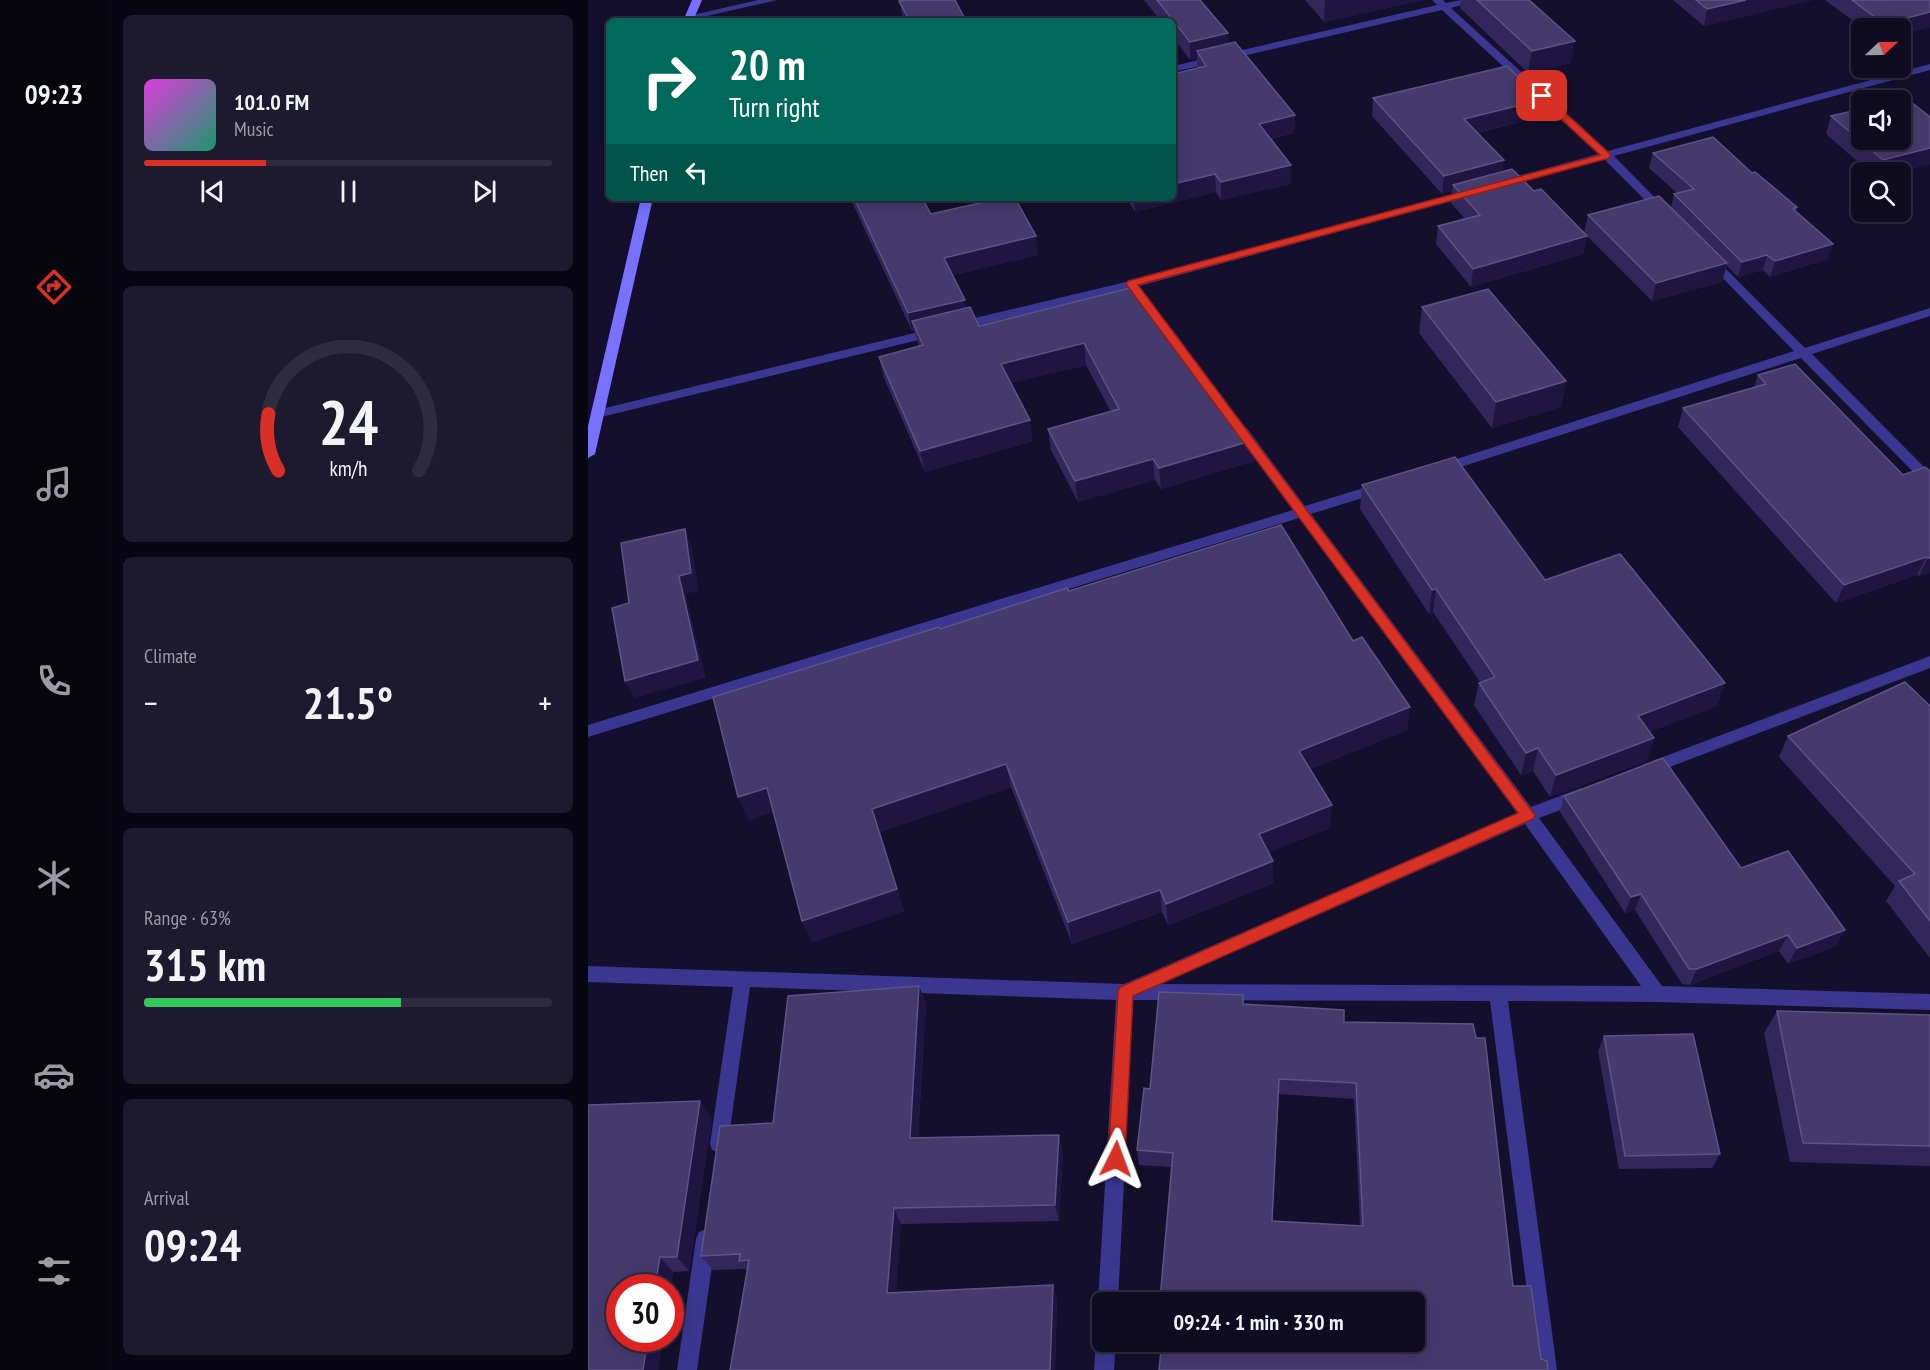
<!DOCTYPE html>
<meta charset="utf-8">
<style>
body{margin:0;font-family:"PT Sans Narrow",sans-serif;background:#1d192e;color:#f1f3f6;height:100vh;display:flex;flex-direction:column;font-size:22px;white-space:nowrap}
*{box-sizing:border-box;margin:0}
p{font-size:20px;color:#9b9ba5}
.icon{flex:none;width:33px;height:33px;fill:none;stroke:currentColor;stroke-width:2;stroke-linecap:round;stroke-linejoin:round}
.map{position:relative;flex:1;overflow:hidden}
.drawer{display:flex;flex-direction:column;gap:15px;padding:15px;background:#080612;width:480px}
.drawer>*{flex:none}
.top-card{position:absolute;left:18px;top:18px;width:570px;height:183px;border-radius:9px;box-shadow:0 3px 15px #0003,0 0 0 2px #2f2b3f;background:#00695c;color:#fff;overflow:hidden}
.needle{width:39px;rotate:68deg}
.fabs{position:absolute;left:1263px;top:18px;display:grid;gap:12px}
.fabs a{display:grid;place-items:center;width:60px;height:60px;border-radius:9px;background:#0f0b21;box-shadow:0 3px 15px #0003,0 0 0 2px #2f2b3f;font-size:30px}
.speed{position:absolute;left:18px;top:1274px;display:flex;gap:12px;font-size:30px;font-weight:700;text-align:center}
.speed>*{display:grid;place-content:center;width:78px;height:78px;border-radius:50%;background:#0f0b21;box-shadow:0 3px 15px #0003,0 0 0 2px #2f2b3f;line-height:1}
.speed .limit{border:9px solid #d22;background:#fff;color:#111}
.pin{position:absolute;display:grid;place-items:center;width:51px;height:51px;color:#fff;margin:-26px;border-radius:12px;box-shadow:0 3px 9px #0006}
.me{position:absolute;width:66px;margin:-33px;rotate:3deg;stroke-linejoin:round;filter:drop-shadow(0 0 4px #0008)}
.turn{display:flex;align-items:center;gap:21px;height:126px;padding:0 24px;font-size:27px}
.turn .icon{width:78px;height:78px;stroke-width:2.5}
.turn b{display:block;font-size:42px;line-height:51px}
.then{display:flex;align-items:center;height:57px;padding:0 24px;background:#0003;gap:12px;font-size:22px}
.big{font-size:45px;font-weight:700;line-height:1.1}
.drawer .tile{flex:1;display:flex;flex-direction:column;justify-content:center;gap:9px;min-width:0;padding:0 21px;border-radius:9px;background:#1d192e}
.drawer .dial{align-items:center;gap:0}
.dial svg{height:156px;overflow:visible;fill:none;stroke:#2f2b3f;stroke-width:7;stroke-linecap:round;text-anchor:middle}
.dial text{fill:#f1f3f6;stroke:none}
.song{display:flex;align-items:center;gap:18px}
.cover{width:72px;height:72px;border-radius:9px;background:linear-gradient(135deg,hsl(300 70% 55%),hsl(160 70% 35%))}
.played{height:6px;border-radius:3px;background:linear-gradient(90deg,#d93025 30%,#2f2b3f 30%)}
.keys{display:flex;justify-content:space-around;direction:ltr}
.heat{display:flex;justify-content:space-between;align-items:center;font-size:33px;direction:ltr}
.charge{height:9px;border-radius:4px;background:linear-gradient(90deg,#34c759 63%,#2f2b3f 0)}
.trip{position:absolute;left:504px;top:1292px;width:333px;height:60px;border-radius:9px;background:#0f0b21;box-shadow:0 3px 15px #0003,0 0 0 2px #2f2b3f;font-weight:700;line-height:60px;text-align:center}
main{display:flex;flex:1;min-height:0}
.menu{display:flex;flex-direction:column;width:108px;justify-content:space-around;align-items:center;background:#06040d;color:#9b9ba5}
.menu .icon{width:42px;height:42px}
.menu .selected{color:#d93025}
.menu b{font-size:27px;color:#f1f3f6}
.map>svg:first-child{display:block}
</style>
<main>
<nav class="menu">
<b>09:23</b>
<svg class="icon selected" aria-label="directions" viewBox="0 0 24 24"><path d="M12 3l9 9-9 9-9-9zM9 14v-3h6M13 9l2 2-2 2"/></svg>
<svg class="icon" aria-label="music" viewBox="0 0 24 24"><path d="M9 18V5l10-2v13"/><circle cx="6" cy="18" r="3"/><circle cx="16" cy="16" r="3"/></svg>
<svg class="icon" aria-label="phone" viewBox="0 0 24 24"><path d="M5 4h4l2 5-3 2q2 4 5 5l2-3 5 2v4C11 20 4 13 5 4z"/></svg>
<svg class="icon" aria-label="climate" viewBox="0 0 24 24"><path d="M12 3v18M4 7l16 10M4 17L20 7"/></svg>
<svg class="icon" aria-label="car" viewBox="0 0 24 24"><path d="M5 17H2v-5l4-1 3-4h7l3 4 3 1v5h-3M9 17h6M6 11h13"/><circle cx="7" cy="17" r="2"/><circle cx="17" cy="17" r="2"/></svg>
<svg class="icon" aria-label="filters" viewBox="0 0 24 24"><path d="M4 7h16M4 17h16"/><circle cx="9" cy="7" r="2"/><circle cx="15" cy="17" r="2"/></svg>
</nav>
<section class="drawer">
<div class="tile">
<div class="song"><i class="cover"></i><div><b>101.0 FM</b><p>Music</p></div></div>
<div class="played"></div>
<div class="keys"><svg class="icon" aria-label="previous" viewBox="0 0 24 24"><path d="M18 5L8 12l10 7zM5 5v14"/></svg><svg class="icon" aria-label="pause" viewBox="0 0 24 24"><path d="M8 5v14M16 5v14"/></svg><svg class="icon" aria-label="next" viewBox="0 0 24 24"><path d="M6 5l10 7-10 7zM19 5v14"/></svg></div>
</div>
<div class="tile dial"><svg viewBox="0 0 100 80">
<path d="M14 69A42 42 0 1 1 86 69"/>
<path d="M14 69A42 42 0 0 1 9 40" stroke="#d93025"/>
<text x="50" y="56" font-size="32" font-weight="700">24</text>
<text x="50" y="72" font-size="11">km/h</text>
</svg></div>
<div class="tile"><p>Climate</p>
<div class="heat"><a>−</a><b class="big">21.5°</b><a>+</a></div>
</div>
<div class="tile"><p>Range · 63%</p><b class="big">315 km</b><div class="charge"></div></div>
<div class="tile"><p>Arrival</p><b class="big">09:24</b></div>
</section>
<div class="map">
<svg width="1342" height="1370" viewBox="0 0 1342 1370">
<rect width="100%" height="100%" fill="#140f2c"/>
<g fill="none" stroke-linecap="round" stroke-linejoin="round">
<g fill="#3b368f" fill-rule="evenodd">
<path d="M170,0H189L101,20L96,17Z"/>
<path d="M844,0H855L858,3L873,0H891L863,8L1020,151L1342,64V70L1026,156L1078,209L1080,211L1074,214L1070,213L1016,159L920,185H912V181L1010,154L854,10L585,72V66L849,5Z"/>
<path d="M881,190L887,193L885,195L548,287L370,330L364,326L366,323L542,281Z"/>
<path d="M1123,256L1127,258L1217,348L1342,308V316L1224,354L1342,473V486L1337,484L1213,358L857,472H847L845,469L847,466L1206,351L1119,262L1117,260Z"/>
<path d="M554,294L558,295L596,345L598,348L596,351H588L550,301L548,298Z"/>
<path d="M347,328L351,329V335L9,418L3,414L9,410Z"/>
<path d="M653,426L658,427L717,506L792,483L797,485L799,488L797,491L723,514L943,807L993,788L999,790L1001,795L999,800L951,818L1074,986L1342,994V1010L1069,1002L920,1001L969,1370H949L902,1001L545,1000L530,1302H514V1310L510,1302L528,1000L162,987L140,1144L138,1150L131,1153L124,1150L122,1144L145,987L0,982V966L536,984L929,813L711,518L0,737V725L705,510L648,433L647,430L648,427ZM937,824L1053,986L573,984Z"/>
<path d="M1342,656V668L1066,773L1060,775L1054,773L1052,769L1054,765Z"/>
<path d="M118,1229L125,1232L128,1239L109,1370H89L108,1239L111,1232Z"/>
<path d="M514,1332V1341H528L526,1370H506L508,1341L511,1334Z"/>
</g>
<g fill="#7871ff" fill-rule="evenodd">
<path d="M104,0H114L105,21H95Z"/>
<path d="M53,198H65L7,454L0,458V426Z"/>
</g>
</g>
<g fill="#32275b" fill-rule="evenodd">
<path d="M556,0H612L640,44L707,115L706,133L683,139L703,165V184L633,200L628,192L547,212L538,198H585L609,68V58L602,60L585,37V21H573Z"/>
<path d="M717,0H835L736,22Z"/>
<path d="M873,0H941L983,63L940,73L872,8Z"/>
<path d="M1085,0H1224L1116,26Z"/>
<path d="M1237,0H1342V27L1312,35V28H1275Z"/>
<path d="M311,1L378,21H316Z"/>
<path d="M785,98L953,100L950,117L889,133L916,160L914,172L946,191L996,233L1000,215L1083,208L1086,194H1090L1061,168L1065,153L1164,173L1209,207L1208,212L1240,259L1182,277L1175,270L1150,277L1139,266L1134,282L1064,301L999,236L995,254L883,287L848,244L850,226L877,219L863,203L864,191L854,194L784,116Z"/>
<path d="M1243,116L1342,117V164L1311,172H1282L1238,134Z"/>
<path d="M262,198H334L343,214L450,255L365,275L378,308L391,326L578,333L666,440V461L573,489L567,480L490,502L463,450L460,429L523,412L498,365L423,383L445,441L337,472L296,378L291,357L331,346L326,331H324Z"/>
<path d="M834,307L978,381L973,407L904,428L831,333Z"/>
<path d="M1170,375L1315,475L1337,467L1342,572L1331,576L1329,575L1248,603L1090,427L1095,408L1166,388Z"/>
<path d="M774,485L957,580L1129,706L1061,732L1059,761L962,797L945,771L933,775L886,705L891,683L892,682L845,612L841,614L772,509Z"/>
<path d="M481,591L765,641L822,707L819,730L722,769L742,828L681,852L685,861V883L580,925L574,912L484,944L423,787L292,832L316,911L224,942L214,921L185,812L161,820L150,797L352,629Z"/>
<path d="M1342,706V958L1298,901L1307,886L1191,757L1200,736Z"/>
<path d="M976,796L1153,868L1248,946L1200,964L1191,951L1102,985L1094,984L1047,910L1037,913L972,812Z"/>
<path d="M331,986L338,1004L330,1138L475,1152L471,1221L313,1224L308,1292L465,1285L469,1299L467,1370H142L159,1271L157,1269L125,1270L113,1256L185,1123Z"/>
<path d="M655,995V1004L756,1022L925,1286L953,1359L960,1370L826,1302H572V1299L583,1167L551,1165L549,1150L562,1089ZM691,1094L766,1099L772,1226L684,1221Z"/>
<path d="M1189,1011L1342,1015V1166L1202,1162L1176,1033Z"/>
<path d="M1016,1036L1132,1154L1124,1168L1031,1169L1010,1051Z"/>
<path d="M124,1118L101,1271L85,1272L70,1370H0Z"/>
</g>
<g fill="#1e1541">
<path d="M737,0H835L736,22Z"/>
<path d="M1158,0H1224L1116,26L1119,9Z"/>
<path d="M1342,12V27L1312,35V28H1294L1296,24Z"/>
<path d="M640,33V51H609V58L602,60V42Z"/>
<path d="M987,41L983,63L940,73L944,51Z"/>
<path d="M953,100L950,117L874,136L876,119Z"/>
<path d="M707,115L706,133L671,141V124Z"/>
<path d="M1342,148V164L1311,172H1291L1295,160Z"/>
<path d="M916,160L913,178L865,185L864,191L854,194L856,176Z"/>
<path d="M703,165V184L633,200V182Z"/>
<path d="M627,174L628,192L547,212L546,198H585V184Z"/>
<path d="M448,236L450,255L360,276L356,258Z"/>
<path d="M999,236L995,254L883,287L885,269Z"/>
<path d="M1245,244L1240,259L1182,277L1187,261Z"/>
<path d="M1179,255L1175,270L1150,277L1154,262Z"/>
<path d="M1139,263L1134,282L1064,301L1068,283Z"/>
<path d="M377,300L380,318L324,321L326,331H324L320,313Z"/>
<path d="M496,343L498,365L416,385L413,364Z"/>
<path d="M978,381L973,407L904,428L908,402Z"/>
<path d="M442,420L445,441L337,472L332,451Z"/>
<path d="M666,440V461L573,489L571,468Z"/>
<path d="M565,459L567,480L490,502L487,481Z"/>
<path d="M97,529L104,547L111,591L98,594L118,678L46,698L37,681Z"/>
<path d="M1338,557L1329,575L1248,603L1256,585Z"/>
<path d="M1340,558H1342V572L1331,576Z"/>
<path d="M848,589L845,612L841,614L844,590Z"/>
<path d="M1137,683L1129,706L1043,739L1050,716Z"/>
<path d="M822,707L819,730L711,774V751Z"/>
<path d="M1066,738L1059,761L962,797L968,775Z"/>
<path d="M950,748L945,771L933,775L938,753Z"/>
<path d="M418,764L423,787L292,832L316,911L224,942L214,921L284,809Z"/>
<path d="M179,788L189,811L161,820L150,797Z"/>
<path d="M744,805L742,828L671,856V834Z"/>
<path d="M685,861V883L580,925L578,904Z"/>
<path d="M572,890L574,912L484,944L480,922Z"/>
<path d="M1053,894L1047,910L1037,913L1043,897Z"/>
<path d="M1257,930L1248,946L1200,964L1209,948Z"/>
<path d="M1200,935L1191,951L1102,985L1109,969Z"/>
<path d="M331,986L338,1004L329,1154L322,1138Z"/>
<path d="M112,1101L124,1118L101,1271L89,1257Z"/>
<path d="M471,1135L475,1152L471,1221L467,1205Z"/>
<path d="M306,1208L313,1224L307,1307L299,1293Z"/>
<path d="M72,1257L85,1272L82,1287H67Z"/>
<path d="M465,1285L469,1299L467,1370H462Z"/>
<path d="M60,1338H75L70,1370H55Z"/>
</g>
<g fill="#453a6d" stroke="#5d5384" stroke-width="1.5" fill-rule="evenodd">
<path d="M318,0H367L378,21H322L311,1Z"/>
<path d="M569,0H612L640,33L602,42Z"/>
<path d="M889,0H941L987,41L944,51Z"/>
<path d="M1108,0H1158L1119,9Z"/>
<path d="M1264,0H1342V12L1296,24Z"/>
<path d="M647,42L707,115L671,124L703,165L633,182L627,174L585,184V74L618,66L609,51Z"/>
<path d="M919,66L953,100L876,119L916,160L856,176L785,98Z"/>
<path d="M1318,98L1342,117V148L1295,160L1243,116L1274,109V140H1312V100H1309Z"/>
<path d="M1125,137L1164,173L1167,172L1209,207L1205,209L1245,244L1187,261L1179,255L1154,262L1086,194L1106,189L1065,153Z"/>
<path d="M924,169L946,191L953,189L999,236L885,269L850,226L892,215L865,185Z"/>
<path d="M1071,196L1139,263L1068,283L1000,215Z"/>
<path d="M266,198H334L343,214L414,198H427L448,236L356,258L377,300L320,313Z"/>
<path d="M550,286L578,333L585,332L666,440L571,468L565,459L487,481L460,429L531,409L496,343L413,364L442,420L332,451L291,357L335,345L324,321L382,307L391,326Z"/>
<path d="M900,289L978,381L908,402L834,307Z"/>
<path d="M1207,364L1315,475L1337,467L1342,471V558H1340L1338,557L1256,585L1095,408L1178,384L1170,375Z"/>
<path d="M867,457L957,580L1032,554L1137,683L1050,716L1066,738L968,775L950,748L938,753L891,683L907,677L848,589L844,590L774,485Z"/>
<path d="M693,525L765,641L774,637L822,707L711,751L744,805L671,834L685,861L578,904L572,890L480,922L418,764L284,809L309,889L214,921L179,788L150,797L125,697L351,627L352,629L479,588L481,591Z"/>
<path d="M97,529L103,573L91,576L110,660L37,681L24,608L41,603L33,543Z"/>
<path d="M1317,682L1342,706V921L1311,881L1327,874L1200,736Z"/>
<path d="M1075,758L1153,868L1200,851L1257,930L1209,948L1200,935L1109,969H1101L1053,894L1043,897L976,796Z"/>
<path d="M331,986L322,1138L471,1135L467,1205L306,1208L299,1293L465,1285L462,1370H142L161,1260L151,1261L152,1254L113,1256L132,1126L185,1123L200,996Z"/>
<path d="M571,992L655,995V1004L756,1010V1022L885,1024L888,1038H897L925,1286H943L953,1359L959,1361L960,1370H571L574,1341H826V1302H577V1299H572L585,1153L549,1150L556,1088L562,1089ZM691,1079L768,1083L775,1226L684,1221Z"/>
<path d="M1189,1011L1342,1015V1146L1215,1143Z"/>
<path d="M1105,1034L1132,1154L1037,1156L1016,1036Z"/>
<path d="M112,1101L89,1257H72L67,1287H32V1338H60L55,1370H0V1105Z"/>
</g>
<path fill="#d93025" stroke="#8d1f18" stroke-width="1.5" d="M950,94H957L1022,154V158L550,285L947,815L945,819L545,996L537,1159L534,1165L528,1167L522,1165L520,1159L530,992L532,987L930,813L538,284L540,281L1012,155L950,98Z"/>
</svg>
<div class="fabs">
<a><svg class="needle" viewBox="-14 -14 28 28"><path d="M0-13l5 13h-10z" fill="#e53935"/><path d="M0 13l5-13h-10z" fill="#9b9ba5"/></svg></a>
<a><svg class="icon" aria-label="sound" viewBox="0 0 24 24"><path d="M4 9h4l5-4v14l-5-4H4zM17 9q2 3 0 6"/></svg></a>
<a><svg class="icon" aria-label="search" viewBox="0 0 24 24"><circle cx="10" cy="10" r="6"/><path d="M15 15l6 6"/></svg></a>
</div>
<div class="speed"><div class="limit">30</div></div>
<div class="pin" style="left:954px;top:96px;background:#d93025"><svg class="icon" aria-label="arrive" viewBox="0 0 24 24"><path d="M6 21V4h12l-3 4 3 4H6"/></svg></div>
<svg class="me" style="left:528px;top:1159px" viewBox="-20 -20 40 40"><path d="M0-17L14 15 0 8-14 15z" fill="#d93025" stroke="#fff" stroke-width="4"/></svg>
<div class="trip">09:24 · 1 min · 330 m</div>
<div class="top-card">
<div class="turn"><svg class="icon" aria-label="right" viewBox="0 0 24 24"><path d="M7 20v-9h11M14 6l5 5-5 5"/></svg><div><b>20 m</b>Turn right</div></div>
<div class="then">Then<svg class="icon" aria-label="left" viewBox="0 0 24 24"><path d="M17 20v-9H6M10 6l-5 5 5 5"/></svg></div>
</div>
</div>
</main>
